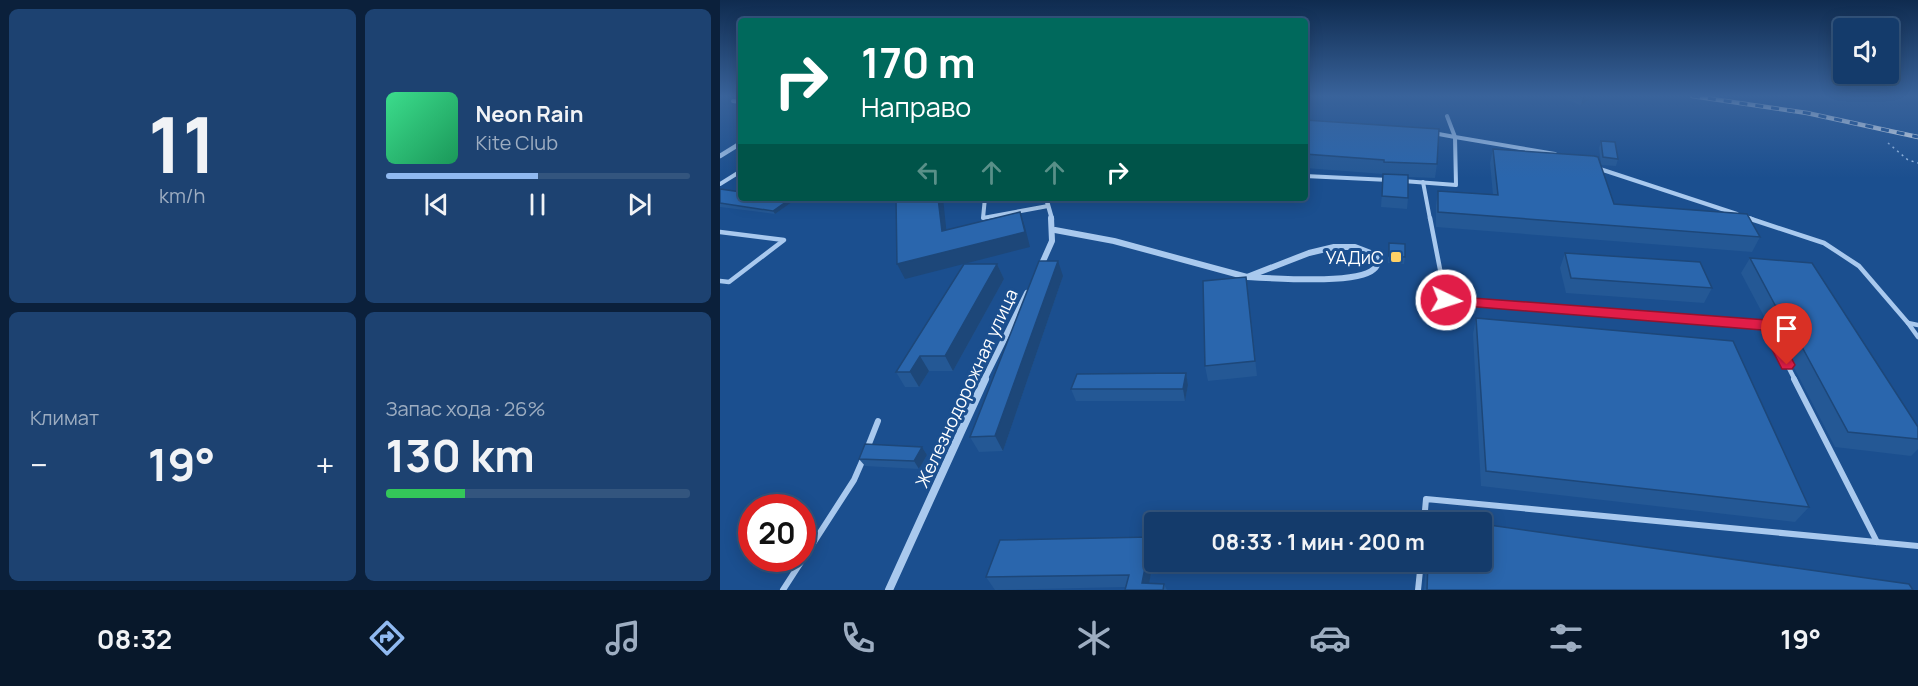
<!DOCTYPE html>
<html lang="ru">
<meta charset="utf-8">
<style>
body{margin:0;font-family:Manrope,sans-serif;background:#1d4271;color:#f1f3f6;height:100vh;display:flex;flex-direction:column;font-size:22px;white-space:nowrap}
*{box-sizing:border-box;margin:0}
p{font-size:20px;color:#9dadc1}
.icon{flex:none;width:33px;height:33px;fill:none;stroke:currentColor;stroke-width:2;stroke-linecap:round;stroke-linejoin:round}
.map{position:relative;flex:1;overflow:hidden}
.drawer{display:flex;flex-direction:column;gap:9px;padding:9px;background:#0b203b;width:720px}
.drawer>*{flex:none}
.banner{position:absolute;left:18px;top:18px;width:570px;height:183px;border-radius:6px;box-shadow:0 3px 15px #0003,0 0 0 2px #33557e;background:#00695c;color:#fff;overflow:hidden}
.tools{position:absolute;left:1113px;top:18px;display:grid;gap:12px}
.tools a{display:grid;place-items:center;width:66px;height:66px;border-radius:6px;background:#143b6b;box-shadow:0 3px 15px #0003,0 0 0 2px #33557e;font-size:30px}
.speed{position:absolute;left:18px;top:494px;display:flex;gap:12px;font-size:30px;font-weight:700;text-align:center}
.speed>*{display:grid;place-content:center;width:78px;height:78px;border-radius:50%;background:#143b6b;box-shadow:0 3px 15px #0003,0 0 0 2px #33557e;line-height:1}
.speed .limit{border:9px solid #d22;background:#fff;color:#111}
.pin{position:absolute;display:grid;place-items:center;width:51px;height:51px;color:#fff;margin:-62px -26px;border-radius:50% 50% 50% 0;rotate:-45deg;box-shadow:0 0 6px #0007}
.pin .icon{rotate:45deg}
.me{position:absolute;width:66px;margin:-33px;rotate:94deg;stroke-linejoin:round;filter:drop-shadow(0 0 4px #0008)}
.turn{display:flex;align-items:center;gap:21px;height:126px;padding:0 24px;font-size:27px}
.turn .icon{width:78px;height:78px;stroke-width:2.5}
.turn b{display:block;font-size:42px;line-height:51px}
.lanes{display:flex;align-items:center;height:57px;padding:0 24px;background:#0003;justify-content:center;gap:30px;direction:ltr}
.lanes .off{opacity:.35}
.big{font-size:45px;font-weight:700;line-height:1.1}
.drawer .widget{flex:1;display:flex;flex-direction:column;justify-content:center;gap:9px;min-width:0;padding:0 21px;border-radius:9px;background:#1d4271}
.drawer .dial{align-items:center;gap:0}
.dial b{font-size:78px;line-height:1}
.song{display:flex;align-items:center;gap:18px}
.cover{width:72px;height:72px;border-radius:9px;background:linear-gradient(135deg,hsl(150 70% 55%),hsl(150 70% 35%))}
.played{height:6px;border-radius:3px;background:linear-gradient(90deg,#90b9f0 50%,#33557e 50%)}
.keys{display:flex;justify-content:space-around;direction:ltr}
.heat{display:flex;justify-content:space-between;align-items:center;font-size:33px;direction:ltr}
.charge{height:9px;border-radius:4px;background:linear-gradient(90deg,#34c759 26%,#33557e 0)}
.drawer .tiles{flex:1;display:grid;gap:9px;grid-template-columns:repeat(2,1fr)}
.trip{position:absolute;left:424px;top:512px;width:348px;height:60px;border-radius:6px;background:#143b6b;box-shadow:0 3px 15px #0003,0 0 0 2px #33557e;font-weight:700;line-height:60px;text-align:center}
.menu{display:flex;height:96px;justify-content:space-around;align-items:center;background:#08182b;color:#9dadc1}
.menu .icon{width:42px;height:42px}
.menu .selected{color:#90b9f0}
.menu b{font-size:27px;color:#f1f3f6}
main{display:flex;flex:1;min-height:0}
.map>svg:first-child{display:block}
</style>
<main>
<section class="drawer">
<div class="tiles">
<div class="widget dial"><b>11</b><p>km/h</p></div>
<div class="widget">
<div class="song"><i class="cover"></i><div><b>Neon Rain</b><p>Kite Club</p></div></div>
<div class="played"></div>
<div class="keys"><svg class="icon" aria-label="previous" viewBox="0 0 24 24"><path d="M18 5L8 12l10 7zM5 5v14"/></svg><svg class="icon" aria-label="pause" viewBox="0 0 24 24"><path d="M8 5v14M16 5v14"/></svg><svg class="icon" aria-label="next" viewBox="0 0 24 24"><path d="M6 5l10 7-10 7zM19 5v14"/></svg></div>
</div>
<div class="widget"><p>Климат</p>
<div class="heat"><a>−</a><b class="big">19°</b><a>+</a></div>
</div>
<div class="widget"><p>Запас хода · 26%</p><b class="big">130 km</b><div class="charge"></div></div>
</div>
</section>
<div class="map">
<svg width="1198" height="590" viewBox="0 0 1198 590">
<rect width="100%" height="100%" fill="#1b4f8f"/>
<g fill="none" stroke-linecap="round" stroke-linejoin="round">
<path stroke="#a9c9ee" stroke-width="1.5" stroke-dasharray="2 4" stroke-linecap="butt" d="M1168,143L1188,160L1198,163"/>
<g stroke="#a9c9ee" stroke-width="4">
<path d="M13,101L21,102"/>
<path d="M727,116L735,137L835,154"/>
<path d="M877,168L1017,214"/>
<path d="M585,176L669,180"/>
<path d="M683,181L736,185L735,137L713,133"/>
<path d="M703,182L710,219"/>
<path d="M0,184L21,171"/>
<path d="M265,198L263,218L328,206"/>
<path d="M1025,217L1032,219"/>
</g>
<g stroke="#a9c9ee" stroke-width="4.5">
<path d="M710,218L726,300L1047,325L1075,380"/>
<path d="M1028,218L1104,243L1139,266L1188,323L1198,325"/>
<path d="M0,232L64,240L9,282L0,281"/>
<path d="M1188,323L1198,337"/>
</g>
<g stroke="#a9c9ee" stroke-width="6">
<path d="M1074,379L1157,542"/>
<path d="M147,449L158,421"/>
<path d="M704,522L706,499L1198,546"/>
<path d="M63,590L134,480L144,457"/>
<path d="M698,590L701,561"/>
</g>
<g stroke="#a9c9ee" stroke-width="4.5">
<path d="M0,156L21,143"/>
<path d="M326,198L332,219"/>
</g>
<g stroke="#a9c9ee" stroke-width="6">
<path d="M335,230L394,241L527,277"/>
<path d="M614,247H635L661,257C659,261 657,267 654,269C637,285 553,278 527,277L589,253Z"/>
<path d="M320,268L332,241L331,218"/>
<path d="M264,380L307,293"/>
</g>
<path stroke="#a9c9ee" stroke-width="8" d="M169,590L265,379"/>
<defs>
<path id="rail" d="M972,96L1087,113L1198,137"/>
</defs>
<use href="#rail" stroke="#fff" stroke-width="4.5"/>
<use href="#rail" stroke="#1b4f8f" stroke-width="3" stroke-dasharray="8" stroke-linecap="butt"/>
</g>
<g fill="#245895">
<path d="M848,96H873L872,97L861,105L847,100Z"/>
<path d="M585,120L717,164L715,178L688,177V198L687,209L661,207L663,174L585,168Z"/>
<path d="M881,141L898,159L896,166L881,165L879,148Z"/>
<path d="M773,149L894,204L1040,237L1032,252L716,227V205L718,191L773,195L770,163Z"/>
<path d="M0,189L72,202L55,214L0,207Z"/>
<path d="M669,243L685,257L684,264L668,263Z"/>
<path d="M845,253L992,288L984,303L846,293L840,268Z"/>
<path d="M1030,258L1198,427V449L1191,456L1115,447L1051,323L1046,320L1021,273Z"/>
<path d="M277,264L284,279L233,371H209L199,387H185L176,372Z"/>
<path d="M343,276L283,451L259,452L250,437Z"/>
<path d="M526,277L537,376L488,381L485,366Z"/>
<path d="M756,318L1089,507L1075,522L761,486L753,334Z"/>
<path d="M466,373L468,385L465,401H356L351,389Z"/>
<path d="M202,447L207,455L199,469L145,466L139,459Z"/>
<path d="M431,537L435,550L429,583L444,584L447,590H405V587L275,590L266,577Z"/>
<path d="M706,561H762L1193,590H704Z"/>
</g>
<g fill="#1d4779">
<path d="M867,96H873L872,97L861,105L863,98Z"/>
<path d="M218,198H223L228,246L222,231Z"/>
<path d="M70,199L72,202L55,214L53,211Z"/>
<path d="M300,212L305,227L310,247L185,279L177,264Z"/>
<path d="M338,261L343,276L283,451L275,436Z"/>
<path d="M277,264L284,279L233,371L225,356Z"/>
<path d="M200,356L209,371L199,387L190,372Z"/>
<path d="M466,373L468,385L465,401L463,389Z"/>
<path d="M202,447L207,455L199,469L194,461Z"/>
<path d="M431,537L435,550L428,590L422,583Z"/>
</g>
<g fill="#2a66ad" stroke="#1d4779" stroke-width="1.5">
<path d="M856,96H867L863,98Z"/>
<path d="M585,120L719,129L717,164L664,162V160L585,154Z"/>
<path d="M881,141L895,142L898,159L883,157Z"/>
<path d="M773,149L874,156L878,157L894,204L1027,214L1040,237L718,212V191L778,195Z"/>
<path d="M663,174L688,175V198L662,196Z"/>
<path d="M0,189L21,192V198L70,199L53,211L0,203Z"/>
<path d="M176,198H218L222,231L300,212L305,232L177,264Z"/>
<path d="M669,243L685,244V257L669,256Z"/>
<path d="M845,253L980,262L992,288L851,278Z"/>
<path d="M1030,258L1092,263L1198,427V439L1128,432L1061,308L1055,305Z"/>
<path d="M319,261H338L275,436L250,437Z"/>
<path d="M244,264H277L225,356H200L190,372H176Z"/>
<path d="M526,277L535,361L485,366L483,281Z"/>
<path d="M756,318L1013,341L1089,507L766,471Z"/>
<path d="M466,373L463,389H351L357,374Z"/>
<path d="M145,444L202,447L194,461L139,459Z"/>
<path d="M710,516L750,522H710Z"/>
<path d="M762,524L1189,584L1193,590H707L708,561H762Z"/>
<path d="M431,537L422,583L444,584L443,590H405L409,575L266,577L280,540Z"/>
</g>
<linearGradient id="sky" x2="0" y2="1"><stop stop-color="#0f2b4f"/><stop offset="0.54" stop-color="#39639b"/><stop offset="1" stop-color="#39639b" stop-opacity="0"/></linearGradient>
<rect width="1198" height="178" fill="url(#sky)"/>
<path fill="#e11d48" stroke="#92132f" stroke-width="1.5" d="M726,296L1047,320L1052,322L1075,365L1072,369H1062L1042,330L721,304L719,300Z"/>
<rect fill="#ffd166" stroke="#1b4f8f" stroke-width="2" x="670" y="251" width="12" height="12" rx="3"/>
<g text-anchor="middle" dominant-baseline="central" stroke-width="6" stroke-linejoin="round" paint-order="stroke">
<g font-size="18" fill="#fff" stroke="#1b4f8f" text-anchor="end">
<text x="664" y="257">УАДиС</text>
</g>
<g font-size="18" fill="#fff" stroke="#1b4f8f">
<text transform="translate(246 388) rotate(-65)">Железнодорожная улица</text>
</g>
</g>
</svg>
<div class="tools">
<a><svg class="icon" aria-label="sound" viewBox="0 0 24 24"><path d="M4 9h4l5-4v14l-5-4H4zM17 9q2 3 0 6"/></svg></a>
</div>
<div class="speed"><div class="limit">20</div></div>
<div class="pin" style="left:1067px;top:365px;background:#d93025"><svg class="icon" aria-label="arrive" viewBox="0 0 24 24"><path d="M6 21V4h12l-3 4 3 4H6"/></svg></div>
<svg class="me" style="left:726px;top:300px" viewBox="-20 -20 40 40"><circle r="17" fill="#e11d48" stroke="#fff" stroke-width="3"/><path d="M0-11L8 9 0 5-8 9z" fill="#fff"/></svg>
<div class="trip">08:33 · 1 мин · 200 m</div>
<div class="banner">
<div class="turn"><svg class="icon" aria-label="right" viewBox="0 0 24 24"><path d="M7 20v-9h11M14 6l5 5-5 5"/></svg><div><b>170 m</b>Направо</div></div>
<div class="lanes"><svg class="icon off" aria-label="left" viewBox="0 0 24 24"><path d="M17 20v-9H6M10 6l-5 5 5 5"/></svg><svg class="icon off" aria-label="ahead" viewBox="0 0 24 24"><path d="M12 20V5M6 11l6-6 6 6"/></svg><svg class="icon off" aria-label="ahead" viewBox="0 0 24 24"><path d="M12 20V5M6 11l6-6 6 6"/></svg><svg class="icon" aria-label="right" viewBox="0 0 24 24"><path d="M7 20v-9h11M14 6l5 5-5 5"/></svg></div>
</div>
</div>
</main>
<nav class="menu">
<b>08:32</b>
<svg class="icon selected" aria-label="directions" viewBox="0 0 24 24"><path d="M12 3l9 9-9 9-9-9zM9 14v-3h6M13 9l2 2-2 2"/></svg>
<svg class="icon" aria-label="music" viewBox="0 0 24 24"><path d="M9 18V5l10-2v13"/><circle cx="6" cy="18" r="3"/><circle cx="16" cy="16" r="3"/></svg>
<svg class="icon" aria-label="phone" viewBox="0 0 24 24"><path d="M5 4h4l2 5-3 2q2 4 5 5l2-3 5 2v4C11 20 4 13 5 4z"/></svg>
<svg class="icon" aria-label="climate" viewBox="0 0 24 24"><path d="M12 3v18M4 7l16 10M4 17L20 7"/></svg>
<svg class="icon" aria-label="car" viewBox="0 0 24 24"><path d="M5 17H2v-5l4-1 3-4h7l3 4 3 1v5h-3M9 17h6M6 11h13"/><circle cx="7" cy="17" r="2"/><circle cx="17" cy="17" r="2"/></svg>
<svg class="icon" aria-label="filters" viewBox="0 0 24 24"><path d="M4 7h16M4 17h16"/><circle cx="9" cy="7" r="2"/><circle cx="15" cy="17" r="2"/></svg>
<b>19°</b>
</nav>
